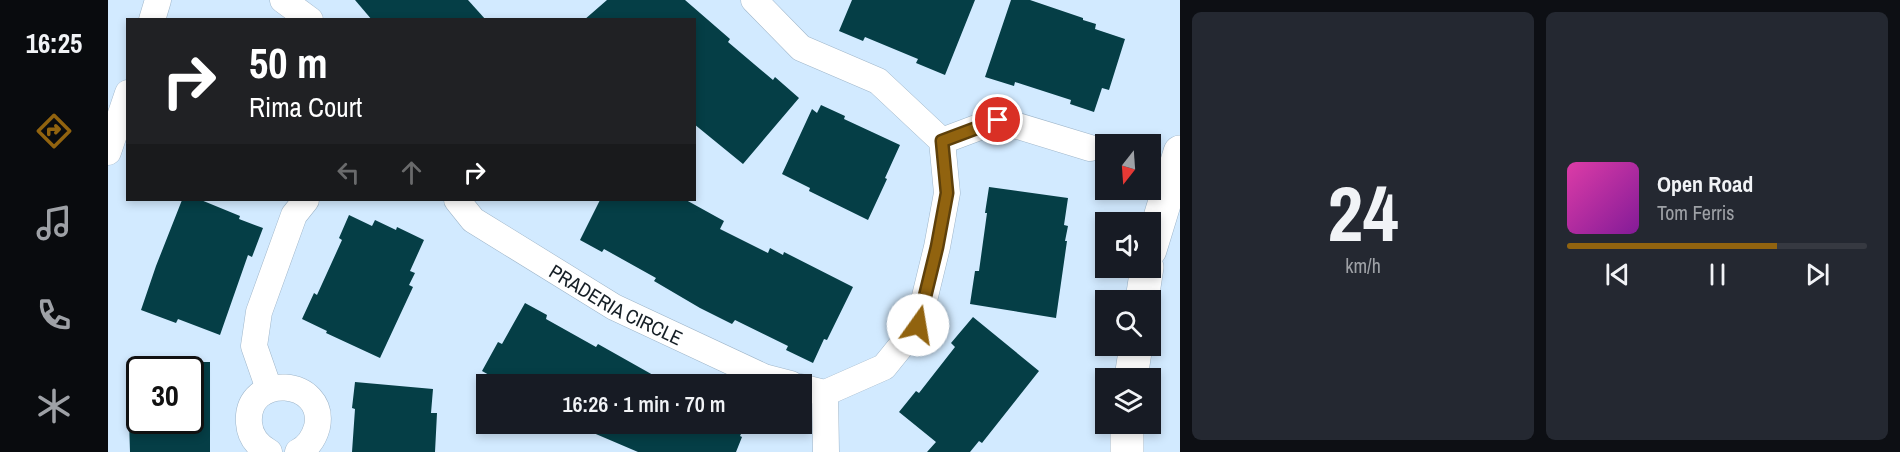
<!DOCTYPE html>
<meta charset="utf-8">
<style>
body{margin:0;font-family:"Archivo Narrow",sans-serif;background:#242831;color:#f1f3f6;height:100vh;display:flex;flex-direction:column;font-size:22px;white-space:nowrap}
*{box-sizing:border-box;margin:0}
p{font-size:20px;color:#9ea1a6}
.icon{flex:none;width:33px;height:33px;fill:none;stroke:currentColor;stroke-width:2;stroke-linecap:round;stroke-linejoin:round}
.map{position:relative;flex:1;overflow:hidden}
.drawer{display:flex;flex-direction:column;gap:12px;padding:12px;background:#0d0f14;width:720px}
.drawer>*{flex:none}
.banner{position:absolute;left:18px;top:18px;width:570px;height:183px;border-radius:0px;box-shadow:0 3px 9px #0003;background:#202124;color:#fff;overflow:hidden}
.needle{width:39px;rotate:197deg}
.tools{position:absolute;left:987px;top:134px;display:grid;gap:12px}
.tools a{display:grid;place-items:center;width:66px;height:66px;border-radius:0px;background:#171b24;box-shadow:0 3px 9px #0003;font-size:30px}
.speed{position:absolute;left:18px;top:356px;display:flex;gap:12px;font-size:30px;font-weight:700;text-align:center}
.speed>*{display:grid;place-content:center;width:78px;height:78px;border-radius:50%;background:#171b24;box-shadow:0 3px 9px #0003;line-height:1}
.speed .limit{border:3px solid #111;border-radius:9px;background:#fff;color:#111}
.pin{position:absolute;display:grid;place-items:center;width:51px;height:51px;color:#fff;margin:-26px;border:3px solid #fff;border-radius:50%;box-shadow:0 2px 6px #0007}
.me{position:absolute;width:66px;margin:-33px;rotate:13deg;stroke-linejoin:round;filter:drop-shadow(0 0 4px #0008)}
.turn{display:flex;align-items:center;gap:21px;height:126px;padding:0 24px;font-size:27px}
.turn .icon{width:78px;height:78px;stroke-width:2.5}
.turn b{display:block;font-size:42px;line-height:51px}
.lanes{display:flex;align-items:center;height:57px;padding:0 24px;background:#0003;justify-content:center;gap:30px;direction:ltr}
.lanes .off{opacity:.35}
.drawer .widget{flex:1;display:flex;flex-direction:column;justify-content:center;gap:9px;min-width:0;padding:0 21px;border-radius:9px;background:#242831}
.drawer .dial{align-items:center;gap:0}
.dial b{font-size:78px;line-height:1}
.song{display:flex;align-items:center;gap:18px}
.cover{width:72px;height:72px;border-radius:9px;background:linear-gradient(135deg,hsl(320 70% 55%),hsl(290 70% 35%))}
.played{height:6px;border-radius:3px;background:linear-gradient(90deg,#91630f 70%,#363941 70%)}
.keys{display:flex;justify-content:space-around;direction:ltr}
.drawer .tiles{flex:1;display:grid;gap:12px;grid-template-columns:repeat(2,1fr)}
.trip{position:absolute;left:368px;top:374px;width:336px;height:60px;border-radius:0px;background:#171b24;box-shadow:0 3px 9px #0003;font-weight:600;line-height:60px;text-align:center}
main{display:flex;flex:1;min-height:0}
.tab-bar{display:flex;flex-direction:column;width:108px;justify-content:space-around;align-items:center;background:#090b0e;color:#9ea1a6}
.tab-bar .icon{width:42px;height:42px}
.tab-bar .current{color:#91630f}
.tab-bar b{font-size:27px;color:#f1f3f6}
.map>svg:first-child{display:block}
</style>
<main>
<nav class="tab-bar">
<b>16:25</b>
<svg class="icon current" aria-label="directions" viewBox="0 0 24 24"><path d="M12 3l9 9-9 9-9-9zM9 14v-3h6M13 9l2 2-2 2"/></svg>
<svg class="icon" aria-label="music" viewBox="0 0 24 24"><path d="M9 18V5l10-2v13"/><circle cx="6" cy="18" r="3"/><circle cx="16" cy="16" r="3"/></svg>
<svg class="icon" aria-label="phone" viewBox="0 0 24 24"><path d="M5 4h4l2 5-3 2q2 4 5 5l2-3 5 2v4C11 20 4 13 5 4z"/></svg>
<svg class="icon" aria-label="climate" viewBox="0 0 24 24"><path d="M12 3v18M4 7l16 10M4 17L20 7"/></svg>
</nav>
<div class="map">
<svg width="1072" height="452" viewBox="0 0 1072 452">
<rect width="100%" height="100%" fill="#d2eaff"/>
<g fill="#053e46">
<path d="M247,0H360L378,20H264Z"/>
<path d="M499,0H577L622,39L620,42L665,80L667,77L691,98L635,164L586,124V20H476Z"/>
<path d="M744,0H867L837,75L808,63L810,59L757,37L755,41L731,31Z"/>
<path d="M903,0H922L975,18V20L988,24L987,29L1017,39L1001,90L994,88L986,112L962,104L963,100L907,82L906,86L877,77Z"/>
<path d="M713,105L737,116L736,119L792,145L777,178L779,179L760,220L701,191L702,188L674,174L704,109L709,113Z"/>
<path d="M881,187L960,198L956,225L960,226L957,241H959L948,318L862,304L867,271H871L879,213H877Z"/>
<path d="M74,200H93L132,216L131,219L155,228L144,257L140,255L112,335L70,319L68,323L33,310L48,266Z"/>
<path d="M492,200H578L616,221L612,229L660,253L662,248L675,255L676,252L745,287L719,340L716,339L705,363L678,350L680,346L627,320L624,324L592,308L546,281L548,278L496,249L494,252L472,240Z"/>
<path d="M241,215L264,226L267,220L288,230L289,227L316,240L302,271L307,273L301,285L305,287L272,358L218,333L219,331L194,319L206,293L209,295L234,240L231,238Z"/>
<path d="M417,303L439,315L438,319L488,347L490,344L561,384H397L374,371L390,342L394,344Z"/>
<path d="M865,317L931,371L874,443L871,441L862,452H819L828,442L791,412L808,391L811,393L847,347L843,343Z"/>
<path d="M82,362H102V452H22L21,420H82Z"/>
<path d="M247,382L325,389L323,413H329L327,452H244L247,409L244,408Z"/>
<path d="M462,423H638L632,436L634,437L628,452H530Z"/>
</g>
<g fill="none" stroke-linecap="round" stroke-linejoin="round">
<defs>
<g id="street">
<path d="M175,0L202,20"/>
<path d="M646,0L693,48L770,81L834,141L839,193L829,247L810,325L776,367L717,393L693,387"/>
<path d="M44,20L50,0"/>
<path d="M834,141L890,120L982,148"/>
<path d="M0,152L20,93"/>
<path id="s1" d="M349,200L365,220L506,307L656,377L683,384"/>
<path d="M161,389L146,346L151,312L186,215L198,200"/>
<path d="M717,393L718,452"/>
<path d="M161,452C150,446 142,437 141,423C137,372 219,378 209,427C206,438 200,447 190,452"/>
</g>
<g id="secondary">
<path d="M1042,250L1072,152"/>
<path d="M1034,300L1039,267"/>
<path d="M1023,378L1028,345"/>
<path d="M1019,423V452"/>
</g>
</defs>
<use href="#street" stroke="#9fb6ca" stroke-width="27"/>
<use href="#secondary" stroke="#9fb6ca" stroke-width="34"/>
<use href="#street" stroke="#fff" stroke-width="26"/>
<use href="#secondary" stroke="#fff" stroke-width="33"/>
</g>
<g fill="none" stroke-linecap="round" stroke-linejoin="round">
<defs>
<path id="route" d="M810,325L829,247L839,193L834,141L890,120"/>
</defs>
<use href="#route" stroke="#5e400a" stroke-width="15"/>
<use href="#route" stroke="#91630f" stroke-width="10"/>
</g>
<g text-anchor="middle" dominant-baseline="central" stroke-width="6" stroke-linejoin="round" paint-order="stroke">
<g font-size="20" fill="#161f26" stroke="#ebf5fd">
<text stroke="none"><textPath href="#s1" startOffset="192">PRADERIA CIRCLE</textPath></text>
</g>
</g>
</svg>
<div class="tools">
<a><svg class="needle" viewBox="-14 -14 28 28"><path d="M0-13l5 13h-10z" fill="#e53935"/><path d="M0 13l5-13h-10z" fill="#9ea1a6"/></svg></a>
<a><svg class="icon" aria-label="sound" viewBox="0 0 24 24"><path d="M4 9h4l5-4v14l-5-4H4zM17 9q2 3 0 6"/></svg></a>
<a><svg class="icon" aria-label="search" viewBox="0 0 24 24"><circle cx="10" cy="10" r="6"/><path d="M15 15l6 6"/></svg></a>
<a><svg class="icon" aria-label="layers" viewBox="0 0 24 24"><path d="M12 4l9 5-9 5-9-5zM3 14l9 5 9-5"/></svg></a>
</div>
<div class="speed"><div class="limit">30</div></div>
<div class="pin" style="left:890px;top:120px;background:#d93025"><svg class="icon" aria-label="arrive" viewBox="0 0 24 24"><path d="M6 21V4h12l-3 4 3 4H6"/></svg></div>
<svg class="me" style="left:810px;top:325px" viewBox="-20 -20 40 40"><circle r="19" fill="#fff"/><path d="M0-13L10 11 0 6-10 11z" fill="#91630f"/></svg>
<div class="trip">16:26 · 1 min · 70 m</div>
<div class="banner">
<div class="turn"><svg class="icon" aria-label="right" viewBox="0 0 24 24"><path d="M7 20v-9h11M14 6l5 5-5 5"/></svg><div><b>50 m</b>Rima Court</div></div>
<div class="lanes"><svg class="icon off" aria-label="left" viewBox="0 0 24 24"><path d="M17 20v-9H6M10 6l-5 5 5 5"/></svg><svg class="icon off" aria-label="ahead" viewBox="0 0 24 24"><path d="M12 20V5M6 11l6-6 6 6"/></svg><svg class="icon" aria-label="right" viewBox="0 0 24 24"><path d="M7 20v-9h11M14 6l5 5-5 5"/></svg></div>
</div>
</div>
<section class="drawer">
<div class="tiles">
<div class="widget dial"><b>24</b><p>km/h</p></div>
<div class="widget">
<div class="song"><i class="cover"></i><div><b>Open Road</b><p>Tom Ferris</p></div></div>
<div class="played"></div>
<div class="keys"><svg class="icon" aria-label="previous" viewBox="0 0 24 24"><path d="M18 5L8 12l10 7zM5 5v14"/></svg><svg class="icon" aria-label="pause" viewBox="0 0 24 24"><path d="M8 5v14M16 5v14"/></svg><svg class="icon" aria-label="next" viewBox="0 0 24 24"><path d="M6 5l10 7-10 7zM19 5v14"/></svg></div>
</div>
</div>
</section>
</main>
